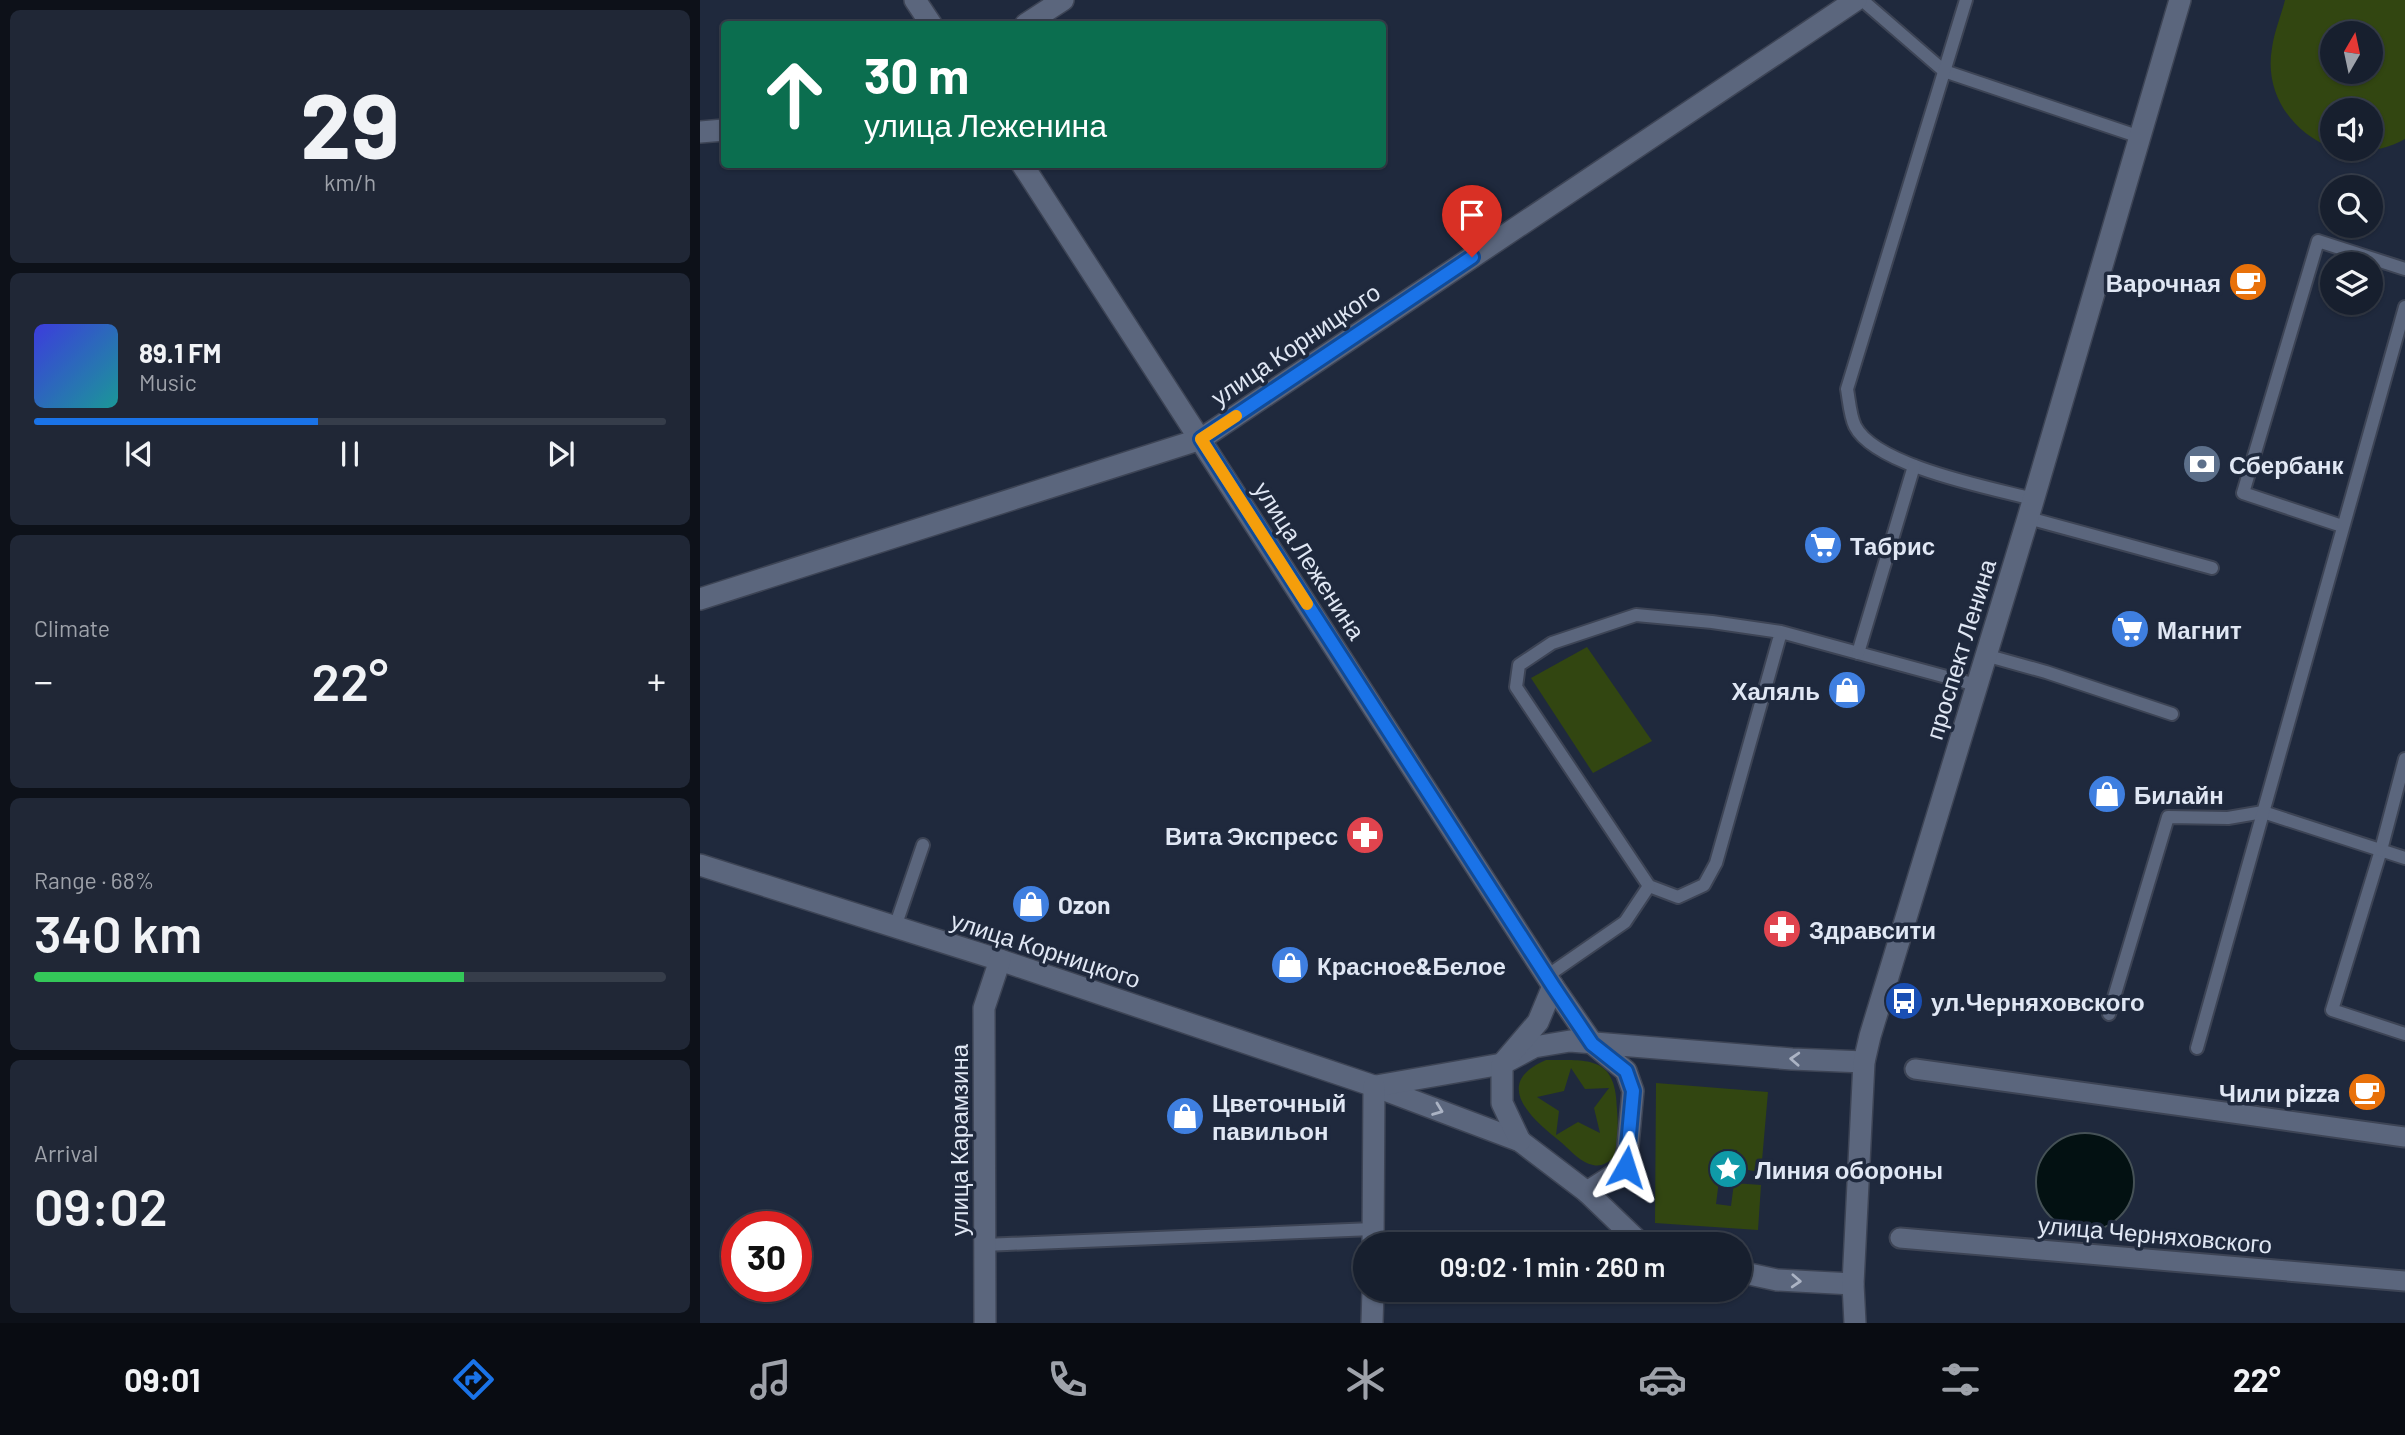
<!DOCTYPE html>
<meta charset="utf-8">
<style>
body{margin:0;font-family:Barlow,sans-serif;background:#202736;color:#f1f3f6;height:100vh;display:flex;flex-direction:column;font-size:26px;white-space:nowrap}
*{box-sizing:border-box;margin:0}
p{font-size:23px;color:#9ea2aa}
.icon{flex:none;width:38px;height:38px;fill:none;stroke:currentColor;stroke-width:2;stroke-linecap:round;stroke-linejoin:round}
.map{position:relative;flex:1;overflow:hidden}
.side{display:flex;flex-direction:column;gap:10px;padding:10px;background:#0d1119;width:700px}
.side>*{flex:none}
.hud{position:absolute;left:21px;top:21px;width:665px;height:147px;border-radius:7px;box-shadow:0 2px 5px #0004,0 0 0 2px #363d4a;background:#0b6e4f;color:#fff;overflow:hidden}
.needle{width:46px;rotate:9deg}
.buttons{position:absolute;left:1620px;top:21px;display:grid;gap:14px}
.buttons a{display:grid;place-items:center;width:63px;height:63px;border-radius:50%;background:#171f2e;box-shadow:0 2px 5px #0004,0 0 0 2px #363d4a;font-size:35px}
.speed{position:absolute;left:21px;top:1211px;display:flex;gap:14px;font-size:35px;font-weight:700;text-align:center}
.speed>*{display:grid;place-content:center;width:91px;height:91px;border-radius:50%;background:#171f2e;box-shadow:0 2px 5px #0004,0 0 0 2px #363d4a;line-height:1}
.speed .limit{border:10px solid #d22;background:#fff;color:#111}
.pin{position:absolute;display:grid;place-items:center;width:60px;height:60px;color:#fff;margin:-72px -30px;border-radius:50% 50% 50% 0;rotate:-45deg;box-shadow:0 0 7px #0007}
.pin .icon{rotate:45deg}
.me{position:absolute;width:77px;margin:-38px;rotate:6deg;stroke-linejoin:round;filter:drop-shadow(0 0 5px #0008)}
.turn{display:flex;align-items:center;gap:24px;height:147px;padding:0 28px;font-size:32px}
.turn .icon{width:91px;height:91px;stroke-width:2.5}
.turn b{display:block;font-size:49px;line-height:60px}
.big{font-size:52px;font-weight:600;line-height:1.1}
.side .card{flex:1;display:flex;flex-direction:column;justify-content:center;gap:10px;min-width:0;padding:0 24px;border-radius:10px;background:#202736}
.side .dial{align-items:center;gap:0}
.dial b{font-size:91px;line-height:1}
.song{display:flex;align-items:center;gap:21px}
.cover{width:84px;height:84px;border-radius:10px;background:linear-gradient(135deg,hsl(240 70% 55%),hsl(180 70% 35%))}
.played{height:7px;border-radius:4px;background:linear-gradient(90deg,#1a73e8 45%,#363d4a 45%)}
.keys{display:flex;justify-content:space-around;direction:ltr}
.heat{display:flex;justify-content:space-between;align-items:center;font-size:38px;direction:ltr}
.charge{height:10px;border-radius:5px;background:linear-gradient(90deg,#34c759 68%,#363d4a 0)}
.trip{position:absolute;left:653px;top:1232px;width:399px;height:70px;border-radius:35px;background:#171f2e;box-shadow:0 2px 5px #0004,0 0 0 2px #363d4a;font-weight:600;line-height:70px;text-align:center}
.tabs{display:flex;height:112px;justify-content:space-around;align-items:center;background:#090c12;color:#9ea2aa}
.tabs .icon{width:49px;height:49px}
.tabs .active{color:#1a73e8}
.tabs b{font-size:32px;color:#f1f3f6}
main{display:flex;flex:1;min-height:0}
.map>svg:first-child{display:block}
</style>
<main>
<section class="side">
<div class="card dial"><b>29</b><p>km/h</p></div>
<div class="card">
<div class="song"><i class="cover"></i><div><b>89.1 FM</b><p>Music</p></div></div>
<div class="played"></div>
<div class="keys"><svg class="icon" aria-label="previous" viewBox="0 0 24 24"><path d="M18 5L8 12l10 7zM5 5v14"/></svg><svg class="icon" aria-label="pause" viewBox="0 0 24 24"><path d="M8 5v14M16 5v14"/></svg><svg class="icon" aria-label="next" viewBox="0 0 24 24"><path d="M6 5l10 7-10 7zM19 5v14"/></svg></div>
</div>
<div class="card"><p>Climate</p>
<div class="heat"><a>−</a><b class="big">22°</b><a>+</a></div>
</div>
<div class="card"><p>Range · 68%</p><b class="big">340 km</b><div class="charge"></div></div>
<div class="card"><p>Arrival</p><b class="big">09:02</b></div>
</section>
<div class="map">
<svg width="1705" height="1323" viewBox="0 0 1705 1323">
<rect width="100%" height="100%" fill="#1f293d"/>
<g fill="#324611" fill-rule="evenodd">
<path d="M1585,0H1705V139C1683,151 1661,154 1637,149H1671V110H1633V148C1591,133 1564,92 1572,48C1574,32 1581,16 1585,0ZM1633,33H1671V72H1633Z"/>
<path d="M887,647L952,741L893,773L831,678Z"/>
<path d="M846,1060C890,1060 916,1056 917,1109C918,1126 919,1142 913,1158C907,1163 901,1167 893,1165C881,1163 871,1151 862,1143C833,1120 790,1084 846,1060ZM871,1068L885,1089L909,1088L894,1108L900,1133L878,1122L856,1135L859,1111L837,1097L864,1091Z"/>
<path d="M956,1083L1068,1092L1061,1172L1035,1168L1037,1150L1023,1149L1016,1204L1031,1206L1034,1183L1061,1185L1058,1230L955,1223Z"/>
</g>
<circle fill="#031112" stroke="#455156" stroke-width="2" cx="1385" cy="1182" r="49"/>
<g fill="none" stroke-linecap="round" stroke-linejoin="round">
<defs>
<g id="service">
<path d="M1162,0L1244,71L1440,137"/>
<path d="M1266,0L1147,389C1149,400 1150,416 1155,426C1175,466 1291,488 1333,499"/>
<path d="M1328,518L1512,568"/>
<path d="M1642,526L1543,493L1618,241L1705,269"/>
<path d="M1081,632L1016,863L1004,885L978,897L949,886L816,687L819,665L852,643L936,615L1012,622L1081,632L1276,685"/>
<path d="M1158,653L1214,466"/>
<path d="M1285,655L1346,672L1472,714"/>
<path d="M1705,759L1681,850L1632,1010L1705,1034"/>
<path d="M195,927L223,845"/>
<path d="M847,976L925,922L949,886"/>
<path d="M1409,1014L1468,817L1528,818L1563,812L1705,858"/>
<path d="M1497,1048L1705,307"/>
<path d="M284,1245L673,1229"/>
</g>
<g id="pedestrian">
<path d="M1215,1069L1705,1137"/>
<path d="M1200,1238L1705,1281"/>
</g>
<g id="minor">
<path d="M215,0L231,24"/>
<path d="M326,24L363,0"/>
<path d="M0,132L24,130"/>
<path d="M322,164L853,986L893,1044L926,1071L933,1091L926,1167L887,1192"/>
<path d="M0,599L501,439L1156,0"/>
<path d="M0,865L300,960L674,1086L820,1141L887,1192L941,1244"/>
<path d="M676,1086L802,1064L834,1047L870,1041L1092,1059L1164,1062"/>
<path d="M820,1141L802,1103V1064L838,1022L853,986"/>
<path d="M673,1244L674,1086"/>
<path d="M1040,1272L1077,1280L1153,1284"/>
<path d="M285,1323L284,1008L300,960"/>
<path d="M672,1323L673,1290"/>
</g>
<path id="tertiary" d="M1155,1323L1153,1284L1164,1062L1170,1036L1328,518L1480,0"/>
</defs>
<use href="#service" stroke="#3d4455" stroke-width="16"/>
<use href="#pedestrian" stroke="#3d4455" stroke-width="23"/>
<use href="#minor" stroke="#3d4455" stroke-width="24"/>
<use href="#tertiary" stroke="#3d4455" stroke-width="24"/>
<use href="#service" stroke="#5b667d" stroke-width="12"/>
<use href="#pedestrian" stroke="#5b667d" stroke-width="19"/>
<use href="#minor" stroke="#5b667d" stroke-width="21"/>
<use href="#tertiary" stroke="#5b667d" stroke-width="21"/>
</g>
<defs><path id="oneway-chevron" d="M-2-3.5L2.5 0L-2 3.5" fill="none" stroke-width="1.6" stroke-linecap="round" stroke-linejoin="round" transform="scale(1.75)"/></defs>
<g stroke="#abb3c4">
<use href="#oneway-chevron" transform="translate(1095 1059) rotate(-177)"/>
<use href="#oneway-chevron" transform="translate(738 1110) rotate(21)"/>
<use href="#oneway-chevron" transform="translate(1096 1281) rotate(3)"/>
</g>
<g fill="none" stroke-linecap="round" stroke-linejoin="round">
<defs>
<path id="route" d="M772,257L501,439L853,986L892,1044L926,1071L933,1091L926,1167"/>
</defs>
<use href="#route" stroke="#114b97" stroke-width="18"/>
<use href="#route" stroke="#1a73e8" stroke-width="12"/>
<path stroke="#f59e0b" stroke-width="12" d="M536,416L501,439L607,604"/>
</g>
<defs>
<symbol id="cafe-disc" viewBox="-11 -11 22 22"><circle r="9.5" fill="#e8710a" stroke="#1f293d"/><path d="M-5.5-4.5H6V0H3Q3 3.5 0 3.5H-2.5Q-5.5 3.5-5.5 0ZM3-3.2v2h1.7v-2ZM-6 4.5H4V6H-6Z" fill="#fff"/></symbol>
<symbol id="bank-disc" viewBox="-11 -11 22 22"><circle r="9.5" fill="#5c6f8a" stroke="#1f293d"/><path d="M-6-4H6V4H-6ZM0-2.3a2.3 2.3 0 1 0 0 4.6a2.3 2.3 0 1 0 0-4.6Z" fill="#fff"/></symbol>
<symbol id="supermarket-disc" viewBox="-11 -11 22 22"><circle r="9.5" fill="#3f7fe0" stroke="#1f293d"/><path d="M-6-5.5h2.5l.6 2H6L4.5 2H-2.5L-4.4-4H-6ZM-1.5 3.2a1.3 1.3 0 1 0 .1 0ZM3 3.2a1.3 1.3 0 1 0 .1 0Z" fill="#fff"/></symbol>
<symbol id="shop-disc" viewBox="-11 -11 22 22"><circle r="9.5" fill="#3f7fe0" stroke="#1f293d"/><path d="M-5-2.5h2.3a2.7 3.5 0 0 1 5.4 0H5L5.5 6h-11ZM-1.5-2.5h3a1.5 2.3 0 0 0-3 0Z" fill="#fff"/></symbol>
<symbol id="pharmacy-disc" viewBox="-11 -11 22 22"><circle r="9.5" fill="#e0444e" stroke="#1f293d"/><path d="M-2-6h4v4h4v4h-4v4h-4v-4h-4v-4h4Z" fill="#fff"/></symbol>
<symbol id="bus-disc" viewBox="-11 -11 22 22"><circle r="9.5" fill="#1a4fb4" stroke="#1f293d"/><path d="M-5-6H5V4H4V6H2V4H-2V6H-4V4H-5ZM-3.5-4V0h7V-4ZM-3.5 1.2v1.5H-2V1.2ZM2 1.2v1.5H3.5V1.2Z" fill="#fff"/></symbol>
<symbol id="sight-disc" viewBox="-11 -11 22 22"><circle r="9.5" fill="#0f9aa8" stroke="#1f293d"/><path d="M0-6L1.8-2.2L6-1.7L2.9 1.2L3.7 5.4L0 3.3L-3.7 5.4L-2.9 1.2L-6-1.7L-1.8-2.2Z" fill="#fff"/></symbol>
</defs>
<g fill-rule="evenodd">
<use href="#cafe-disc" x="1526" y="260" width="44" height="44"/>
<use href="#bank-disc" x="1480" y="442" width="44" height="44"/>
<use href="#supermarket-disc" x="1101" y="523" width="44" height="44"/>
<use href="#supermarket-disc" x="1408" y="607" width="44" height="44"/>
<use href="#shop-disc" x="1125" y="668" width="44" height="44"/>
<use href="#shop-disc" x="1385" y="772" width="44" height="44"/>
<use href="#pharmacy-disc" x="643" y="813" width="44" height="44"/>
<use href="#shop-disc" x="309" y="882" width="44" height="44"/>
<use href="#pharmacy-disc" x="1060" y="907" width="44" height="44"/>
<use href="#shop-disc" x="568" y="943" width="44" height="44"/>
<use href="#bus-disc" x="1182" y="979" width="44" height="44"/>
<use href="#cafe-disc" x="1645" y="1070" width="44" height="44"/>
<use href="#shop-disc" x="463" y="1094" width="44" height="44"/>
<use href="#sight-disc" x="1006" y="1147" width="44" height="44"/>
</g>
<g text-anchor="middle" dominant-baseline="central" stroke-width="7" stroke-linejoin="round" paint-order="stroke">
<g font-size="24" font-weight="bold" fill="#e0e7f4" stroke="#1f293d" text-anchor="start">
<text x="1521" y="282" text-anchor="end">Варочная</text>
<text x="1529" y="464">Сбербанк</text>
<text x="1150" y="545">Табрис</text>
<text x="1457" y="629">Магнит</text>
<text x="1120" y="690" text-anchor="end">Халяль</text>
<text x="1434" y="794">Билайн</text>
<text x="638" y="835" text-anchor="end">Вита Экспресс</text>
<text x="358" y="904">Ozon</text>
<text x="1109" y="929">Здравсити</text>
<text x="617" y="965">Красное&amp;Белое</text>
<text x="1231" y="1001">ул.Черняховского</text>
<text x="1640" y="1092" text-anchor="end">Чили pizza</text>
<text x="512" y="1102">Цветочный<tspan x="512" dy="28">павильон</tspan></text>
<text x="1055" y="1169">Линия обороны</text>
</g>
<g font-size="24" fill="#e0e7f4" stroke="#1f293d">
<text transform="translate(595 344) rotate(-34)">улица Корницкого</text>
<text transform="translate(610 560) rotate(57)">улица Леженина</text>
<text transform="translate(1260 649) rotate(-73)">проспект Ленина</text>
<text transform="translate(346 949) rotate(18)">улица Корницкого</text>
<text transform="translate(258 1140) rotate(-90)">улица Карамзина</text>
<text transform="translate(1455 1234) rotate(5)">улица Черняховского</text>
</g>
</g>
</svg>
<div class="buttons">
<a><svg class="needle" viewBox="-14 -14 28 28"><path d="M0-13l5 13h-10z" fill="#e53935"/><path d="M0 13l5-13h-10z" fill="#9ea2aa"/></svg></a>
<a><svg class="icon" aria-label="sound" viewBox="0 0 24 24"><path d="M4 9h4l5-4v14l-5-4H4zM17 9q2 3 0 6"/></svg></a>
<a><svg class="icon" aria-label="search" viewBox="0 0 24 24"><circle cx="10" cy="10" r="6"/><path d="M15 15l6 6"/></svg></a>
<a><svg class="icon" aria-label="layers" viewBox="0 0 24 24"><path d="M12 4l9 5-9 5-9-5zM3 14l9 5 9-5"/></svg></a>
</div>
<div class="speed"><div class="limit">30</div></div>
<div class="pin" style="left:772px;top:257px;background:#d93025"><svg class="icon" aria-label="arrive" viewBox="0 0 24 24"><path d="M6 21V4h12l-3 4 3 4H6"/></svg></div>
<svg class="me" style="left:926px;top:1167px" viewBox="-20 -20 40 40"><path d="M0-17L14 15 0 8-14 15z" fill="#1a73e8" stroke="#fff" stroke-width="4"/></svg>
<div class="trip">09:02 · 1 min · 260 m</div>
<div class="hud">
<div class="turn"><svg class="icon" aria-label="ahead" viewBox="0 0 24 24"><path d="M12 20V5M6 11l6-6 6 6"/></svg><div><b>30 m</b>улица Леженина</div></div>
</div>
</div>
</main>
<nav class="tabs">
<b>09:01</b>
<svg class="icon active" aria-label="directions" viewBox="0 0 24 24"><path d="M12 3l9 9-9 9-9-9zM9 14v-3h6M13 9l2 2-2 2"/></svg>
<svg class="icon" aria-label="music" viewBox="0 0 24 24"><path d="M9 18V5l10-2v13"/><circle cx="6" cy="18" r="3"/><circle cx="16" cy="16" r="3"/></svg>
<svg class="icon" aria-label="phone" viewBox="0 0 24 24"><path d="M5 4h4l2 5-3 2q2 4 5 5l2-3 5 2v4C11 20 4 13 5 4z"/></svg>
<svg class="icon" aria-label="climate" viewBox="0 0 24 24"><path d="M12 3v18M4 7l16 10M4 17L20 7"/></svg>
<svg class="icon" aria-label="car" viewBox="0 0 24 24"><path d="M5 17H2v-5l4-1 3-4h7l3 4 3 1v5h-3M9 17h6M6 11h13"/><circle cx="7" cy="17" r="2"/><circle cx="17" cy="17" r="2"/></svg>
<svg class="icon" aria-label="filters" viewBox="0 0 24 24"><path d="M4 7h16M4 17h16"/><circle cx="9" cy="7" r="2"/><circle cx="15" cy="17" r="2"/></svg>
<b>22°</b>
</nav>
